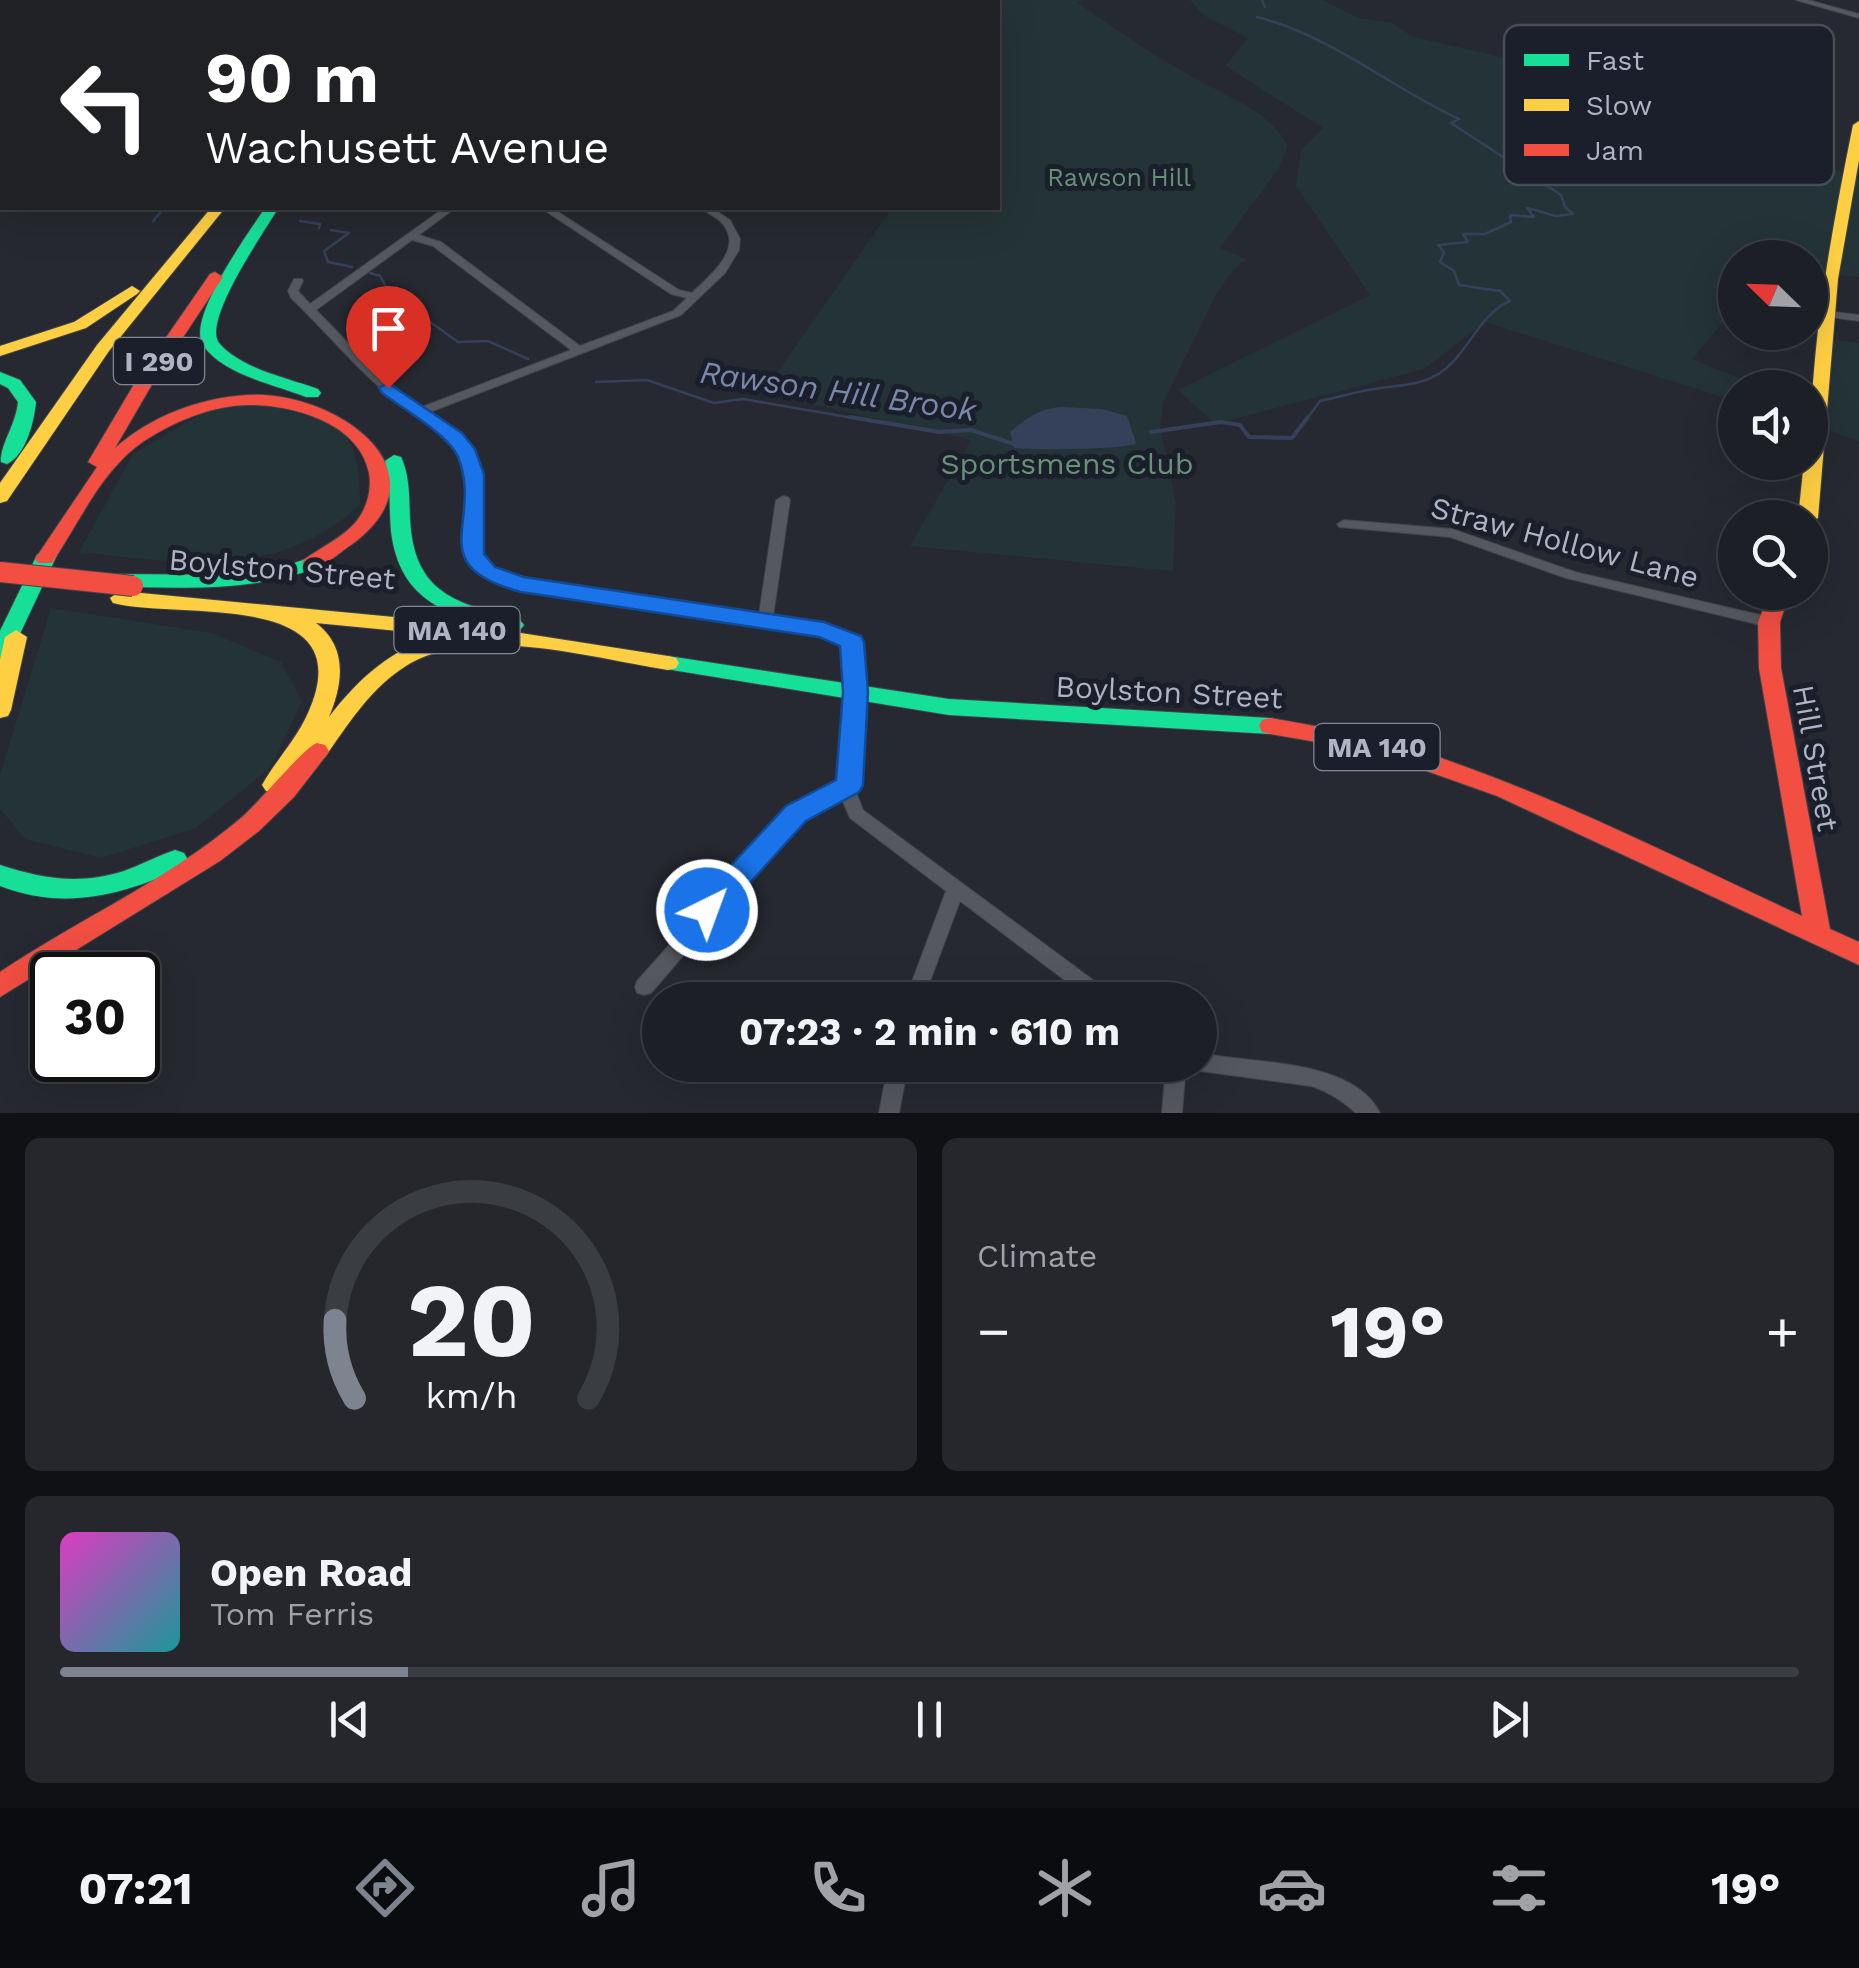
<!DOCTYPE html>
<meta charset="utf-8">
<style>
body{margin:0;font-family:"Work Sans",sans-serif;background:#25272d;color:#f1f3f6;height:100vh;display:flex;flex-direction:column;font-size:38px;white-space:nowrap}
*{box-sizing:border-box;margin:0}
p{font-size:32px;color:#a0a2a7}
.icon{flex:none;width:55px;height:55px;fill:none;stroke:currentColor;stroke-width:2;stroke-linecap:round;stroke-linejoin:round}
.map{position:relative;height:1113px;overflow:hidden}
.sheet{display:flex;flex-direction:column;gap:25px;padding:25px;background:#0f1114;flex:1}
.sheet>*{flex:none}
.banner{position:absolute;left:0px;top:0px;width:1000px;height:210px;box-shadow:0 10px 40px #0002,0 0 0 2px #3a3d42;background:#202124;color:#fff;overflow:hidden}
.needle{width:65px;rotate:293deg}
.fabs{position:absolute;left:1718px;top:240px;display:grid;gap:20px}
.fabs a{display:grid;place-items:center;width:110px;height:110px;border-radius:50%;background:#1c1f25;box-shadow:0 10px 40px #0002,0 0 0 2px #3a3d42;font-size:50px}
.speed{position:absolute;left:30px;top:952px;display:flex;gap:20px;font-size:50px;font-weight:700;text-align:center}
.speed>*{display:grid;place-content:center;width:130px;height:130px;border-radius:50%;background:#1c1f25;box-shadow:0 10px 40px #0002,0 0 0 2px #3a3d42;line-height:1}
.speed .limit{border:5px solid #111;border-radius:15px;background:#fff;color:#111}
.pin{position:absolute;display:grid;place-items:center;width:85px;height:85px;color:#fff;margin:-102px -42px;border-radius:50% 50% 50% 0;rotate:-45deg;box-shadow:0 0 10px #0007}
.pin .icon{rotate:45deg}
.me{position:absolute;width:110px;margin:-55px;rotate:42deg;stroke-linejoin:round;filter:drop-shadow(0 0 8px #0008)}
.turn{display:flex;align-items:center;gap:35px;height:210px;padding:0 40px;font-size:45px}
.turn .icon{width:130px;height:130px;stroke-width:2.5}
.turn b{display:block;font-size:70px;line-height:85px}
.big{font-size:75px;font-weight:700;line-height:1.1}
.sheet .tile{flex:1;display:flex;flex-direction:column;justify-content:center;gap:15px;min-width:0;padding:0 35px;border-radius:15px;background:#25272d}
.sheet .dial{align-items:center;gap:0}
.dial svg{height:260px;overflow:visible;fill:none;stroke:#3a3d42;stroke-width:7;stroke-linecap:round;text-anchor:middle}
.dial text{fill:#f1f3f6;stroke:none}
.song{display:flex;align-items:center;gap:30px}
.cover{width:120px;height:120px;border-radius:15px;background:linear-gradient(135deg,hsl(310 70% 55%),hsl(180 70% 35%))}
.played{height:10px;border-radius:5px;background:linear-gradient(90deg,#7e8390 20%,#3a3d42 20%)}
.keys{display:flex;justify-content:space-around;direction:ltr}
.heat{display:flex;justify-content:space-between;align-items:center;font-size:55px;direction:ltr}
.sheet .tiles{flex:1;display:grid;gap:25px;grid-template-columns:1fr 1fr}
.tile:last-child{grid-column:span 2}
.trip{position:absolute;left:642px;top:982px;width:575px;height:100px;border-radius:50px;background:#1c1f25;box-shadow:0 10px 40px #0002,0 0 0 2px #3a3d42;font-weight:700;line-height:100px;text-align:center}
.tab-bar{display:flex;height:160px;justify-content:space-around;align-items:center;background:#0b0c0f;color:#a0a2a7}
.tab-bar .icon{width:70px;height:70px}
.tab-bar .on{color:#7e8390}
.tab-bar b{font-size:45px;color:#f1f3f6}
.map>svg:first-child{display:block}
</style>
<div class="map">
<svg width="1859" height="1113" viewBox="0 0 1859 1113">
<rect width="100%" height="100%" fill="#262931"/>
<g fill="#243337">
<path d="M877,0H1081L1078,3C1114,28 1150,53 1189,75C1223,95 1269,109 1288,146L1278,170L1220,248L1247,259L1231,273L1217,293L1163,403L1160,427L1176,502L1173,571L910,546L971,440L763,393L892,208H998V2Z"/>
<path d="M1190,0H1323L1359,18L1392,23L1413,37L1493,55L1605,90L1690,108L1771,136L1779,150L1859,178V277L1813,272V316L1810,258H1735V308L1692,359L1761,387L1735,388V401L1485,322L1424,369L1215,424L1178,390L1370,295L1296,186L1301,150L1323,128L1225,66L1248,38L1203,15Z"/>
<path d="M1823,338L1859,343V441L1816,426Z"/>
<path d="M244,403C324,407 362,417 360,505C276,581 183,563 79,552L133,454L204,412Z"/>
<path d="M51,608L212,633L281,662L302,701L271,767L196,828L101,858L25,839L0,809V775Z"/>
</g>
<path fill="#35415a" d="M1063,407L1102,409L1127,416L1136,443C1126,450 1033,450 1014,448L1010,432C1028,417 1040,408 1063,407Z"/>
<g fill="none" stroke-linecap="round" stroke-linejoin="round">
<g stroke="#35415a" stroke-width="2.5">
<path d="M1262,0L1265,7"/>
<path d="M1257,17C1332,36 1395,90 1459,119L1451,123L1561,195L1565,207L1573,214L1556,216L1527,208L1534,217L1510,215L1511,222L1485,234H1463L1468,242L1438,245L1444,252L1440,262L1454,271L1459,285L1500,291L1510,301C1480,313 1468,354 1440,373C1421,385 1402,385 1381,388C1361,390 1340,397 1320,401L1306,420"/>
<path d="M153,221L164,208"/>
<path d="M300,221L320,224L319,228"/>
<path d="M331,230L349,233L324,251L328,262L352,267"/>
<path d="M370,273L380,276L389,292L458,342L488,341L528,359"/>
<path d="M596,382L647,380L714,403L743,399L865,420"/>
</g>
<g stroke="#35415a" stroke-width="4">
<path d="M850,417L939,432L971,430L1017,445"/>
<path d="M1151,432L1221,422L1240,425L1249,437L1292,438L1308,417"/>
</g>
<defs>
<g id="street">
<path d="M70,0H80L76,2H68Z"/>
<path d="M237,0H247L243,2H235Z"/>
<path d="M559,0H567L565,2H558Z"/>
<path d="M676,0H684L682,2H676Z"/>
<path d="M1796,0H1808L1859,14V18Z"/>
<rect x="0" y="6" width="2" height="5"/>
<path d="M2,121V128L0,129V122Z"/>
<path d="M444,208H455L419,235L441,242L580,346L673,311L687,298L671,294L541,208H552L679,290L692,293C709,276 745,249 722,223C717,217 707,213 701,208H712L730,220L740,239L739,250L725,273L681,315L430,412C474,441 486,465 480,518C479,530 477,545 483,556C492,570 509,575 523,580L759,615L776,500L783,496L788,497L790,500L773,617L851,633L862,650L856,792L863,810L1112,994L1114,1000H1091L960,901L923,1000H905L946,891L850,818L841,797L802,818L651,993L644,995L637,993L635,987L637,981L790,810L840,782L848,650L841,640L791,629L521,588C423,560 492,513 461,452C451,433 430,424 414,414C405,408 393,398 384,391C351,363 323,328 291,298L288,291L294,279H302L303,281L298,291L310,304ZM412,240L433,246L571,350L422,407C381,380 350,344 316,310Z"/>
<path d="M1826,311L1859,315V321L1822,316L1821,314Z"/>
<path d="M1344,520L1452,529L1575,572L1769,617L1776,622L1769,627L1566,578L1450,537L1339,527L1337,524Z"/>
<path d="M1200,1053C1252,1064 1352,1058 1380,1113H1356C1342,1100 1329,1092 1311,1086L1200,1071L1193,1068L1192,1065H1200Z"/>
<path d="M888,1065H908L899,1113H879Z"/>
<path d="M1166,1065H1186L1182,1113H1162Z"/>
</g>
<g id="fast">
<path d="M265,208L277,210C264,232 202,321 219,343C241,369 288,378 318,389L321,393L318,397H306C274,384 223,375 203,345C186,319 249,232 265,208Z"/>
<path d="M0,372L20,380L36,402C34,422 26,455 7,464L1,462C0,444 16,425 18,402L8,388L0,384Z"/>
<path d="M394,455L401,457C410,476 409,498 410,519C414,595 457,603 520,620L524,625L520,630L513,632C451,615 400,605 391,531C389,508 391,484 385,461Z"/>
<path d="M47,549L57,555L11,653L0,660V631L37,555Z"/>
<path d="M312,557L319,559L322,563L319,567C249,593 181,588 108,586L98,580L108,574L237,575L282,567Z"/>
<path d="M668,656L949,699L1270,718L1278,720L1281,726L1278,732L1270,734L949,715L660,668L657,663L660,658Z"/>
<path d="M175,850L184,853L188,860L184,867C123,895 65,911 0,886V865C43,879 80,885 124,871C141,865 157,856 175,850Z"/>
</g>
<g id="slow">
<path d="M1859,121V160L1838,279L1818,518L1810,523V518H1798L1804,462H1810C1810,346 1830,239 1853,125Z"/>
<path d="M211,208H225L109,351L7,501L0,503V483L97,345Z"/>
<path d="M132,286L140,291L137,294L86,328L0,356V346L74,322Z"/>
<path d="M120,591L457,623L668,656L676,658L679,663L676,668L668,670C589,658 468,621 400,670C368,692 347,726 325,757L317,759L308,755C297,771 287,798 266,791L262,785C276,760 296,740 308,713C364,588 180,620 113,603L110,598ZM316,623L440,635C391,649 359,678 329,717C343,684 348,647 316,623Z"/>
<path d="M16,630L27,637L11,710L8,716L0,718V660L5,637Z"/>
</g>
<g id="jam">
<path d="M215,272L223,277L154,381L115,448C151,416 199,398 247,395C331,389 454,470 351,545C337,554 322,571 305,567L302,563L305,559C320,548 343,537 355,523C367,509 372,490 369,473C359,424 297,406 252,405C215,404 175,421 144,441C102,469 79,523 52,563H38L35,559L97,467L88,462L136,381L210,274Z"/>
<path d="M1770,592H1790L1780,622L1781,668L1830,929L1859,942V965L1497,796L1407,764L1340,746L1270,734L1262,732L1259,726L1262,720L1270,718C1321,727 1371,735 1420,751C1552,794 1676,858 1802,916L1759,668L1758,622Z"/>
<path d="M317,743L325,745L329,751L325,757L294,797L259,831L220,861L0,997V972C79,919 168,880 241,818C258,804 305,746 317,743Z"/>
</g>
</defs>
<use href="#street" stroke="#42444a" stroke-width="2"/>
<use href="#fast" stroke="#42444a" stroke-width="2"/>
<use href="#slow" stroke="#42444a" stroke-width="2"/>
<use href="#jam" stroke="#42444a" stroke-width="2"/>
<use href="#street" fill="#55585f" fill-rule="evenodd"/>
<use href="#fast" fill="#16e098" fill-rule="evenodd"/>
<use href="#slow" fill="#ffcf43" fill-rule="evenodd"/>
<use href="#jam" fill="#f24e42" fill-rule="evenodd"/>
<defs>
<path id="jam-bridge" d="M0,572L133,586"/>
</defs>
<use href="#jam-bridge" stroke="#43464e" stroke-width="22" stroke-linecap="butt"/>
<use href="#jam-bridge" stroke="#f24e42" stroke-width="20"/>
</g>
<path fill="#1a73e8" stroke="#114b97" stroke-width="2.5" d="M388,383L462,433L475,449L484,474V554L495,567L524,577L824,622L861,636L864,642L868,692L863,785L859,792L806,821L718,918L707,922L697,918L692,910L697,902L786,806L836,780L843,692L840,646L819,637L521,592C420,565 484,522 458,457C449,435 402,408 382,393L379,388Z"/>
<g text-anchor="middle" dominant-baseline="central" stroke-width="10" stroke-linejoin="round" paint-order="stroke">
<g font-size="25" fill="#679276" stroke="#1a1f2b">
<text x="1119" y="177">Rawson Hill</text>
</g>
<g fill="#1a1f2b" stroke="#828795" stroke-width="2.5">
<rect x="114" y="338" width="90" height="46" rx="8"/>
<rect x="394.5" y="607" width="125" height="46" rx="8"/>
<rect x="1314.5" y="724" width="125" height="46" rx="8"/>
</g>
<g font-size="28" font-weight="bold" fill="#aeb4c3">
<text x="159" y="361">I 290</text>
<text x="457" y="630">MA 140</text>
<text x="1377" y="747">MA 140</text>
</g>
<g font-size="30" fill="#679276" stroke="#1a1f2b">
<text x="1067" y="463">Sportsmens Club</text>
</g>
<g font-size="30" fill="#aeb4c3" stroke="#1a1f2b">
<text transform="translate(1565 542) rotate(15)">Straw Hollow Lane</text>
<text transform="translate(282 569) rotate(5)">Boylston Street</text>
<text transform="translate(1169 692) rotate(3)">Boylston Street</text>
<text transform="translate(1816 758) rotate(80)">Hill Street</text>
</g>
<g font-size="32" font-style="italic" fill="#7887aa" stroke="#1a1f2b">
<text transform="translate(838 391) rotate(8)">Rawson Hill Brook</text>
</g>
</g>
<rect x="1504" y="25" width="330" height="160" rx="15" fill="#1a1f2b" stroke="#464c59" stroke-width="2.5"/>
<rect x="1524" y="54" width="45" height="12" fill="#16e098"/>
<rect x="1524" y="99" width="45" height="12" fill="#ffcf43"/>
<rect x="1524" y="144" width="45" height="12" fill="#f24e42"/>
<g font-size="28" fill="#aeb4c3">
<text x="1586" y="70">Fast</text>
<text x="1586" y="115">Slow</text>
<text x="1586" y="160">Jam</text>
</g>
</svg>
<div class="fabs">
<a><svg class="needle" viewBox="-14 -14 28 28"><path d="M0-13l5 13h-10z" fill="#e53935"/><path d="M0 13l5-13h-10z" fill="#a0a2a7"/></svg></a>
<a><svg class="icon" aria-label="sound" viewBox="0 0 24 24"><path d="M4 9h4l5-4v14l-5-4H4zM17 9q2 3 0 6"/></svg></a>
<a><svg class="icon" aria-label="search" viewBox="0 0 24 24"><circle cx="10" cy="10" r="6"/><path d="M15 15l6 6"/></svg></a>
</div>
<div class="speed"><div class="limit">30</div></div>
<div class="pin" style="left:388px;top:388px;background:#d93025"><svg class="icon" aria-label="arrive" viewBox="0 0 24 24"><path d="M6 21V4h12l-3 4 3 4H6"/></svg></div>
<svg class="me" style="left:707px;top:910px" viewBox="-20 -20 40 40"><circle r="17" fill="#1a73e8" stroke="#fff" stroke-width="3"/><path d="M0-11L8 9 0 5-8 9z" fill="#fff"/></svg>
<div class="trip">07:23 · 2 min · 610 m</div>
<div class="banner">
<div class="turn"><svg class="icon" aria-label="left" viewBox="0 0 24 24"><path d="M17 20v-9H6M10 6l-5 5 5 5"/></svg><div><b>90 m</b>Wachusett Avenue</div></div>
</div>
</div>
<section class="sheet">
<div class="tiles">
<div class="tile dial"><svg viewBox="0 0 100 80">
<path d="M14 69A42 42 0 1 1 86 69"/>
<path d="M14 69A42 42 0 0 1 8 45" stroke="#7e8390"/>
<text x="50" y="56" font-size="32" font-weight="700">20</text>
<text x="50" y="72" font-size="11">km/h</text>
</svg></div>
<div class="tile"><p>Climate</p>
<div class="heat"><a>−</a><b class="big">19°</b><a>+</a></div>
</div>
<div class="tile">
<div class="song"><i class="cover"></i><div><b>Open Road</b><p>Tom Ferris</p></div></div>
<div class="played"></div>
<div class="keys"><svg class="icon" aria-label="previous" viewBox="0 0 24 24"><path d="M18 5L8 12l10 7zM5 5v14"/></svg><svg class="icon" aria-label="pause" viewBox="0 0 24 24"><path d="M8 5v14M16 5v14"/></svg><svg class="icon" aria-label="next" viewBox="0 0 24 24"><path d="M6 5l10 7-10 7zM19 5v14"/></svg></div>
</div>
</div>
</section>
<nav class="tab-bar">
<b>07:21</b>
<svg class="icon on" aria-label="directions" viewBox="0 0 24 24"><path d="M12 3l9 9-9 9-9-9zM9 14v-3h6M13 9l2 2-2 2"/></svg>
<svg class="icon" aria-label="music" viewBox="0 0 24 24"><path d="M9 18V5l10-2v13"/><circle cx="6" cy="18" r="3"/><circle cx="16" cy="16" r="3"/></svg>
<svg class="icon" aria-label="phone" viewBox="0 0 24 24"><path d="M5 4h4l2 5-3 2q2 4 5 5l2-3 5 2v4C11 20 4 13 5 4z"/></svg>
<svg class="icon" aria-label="climate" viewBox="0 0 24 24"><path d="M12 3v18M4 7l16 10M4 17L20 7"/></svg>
<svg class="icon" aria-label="car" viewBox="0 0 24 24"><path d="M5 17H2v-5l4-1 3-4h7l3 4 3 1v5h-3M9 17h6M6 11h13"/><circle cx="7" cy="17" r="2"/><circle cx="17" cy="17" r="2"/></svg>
<svg class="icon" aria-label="filters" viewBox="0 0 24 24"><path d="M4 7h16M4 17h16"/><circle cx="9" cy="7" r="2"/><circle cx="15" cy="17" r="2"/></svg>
<b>19°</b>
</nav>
